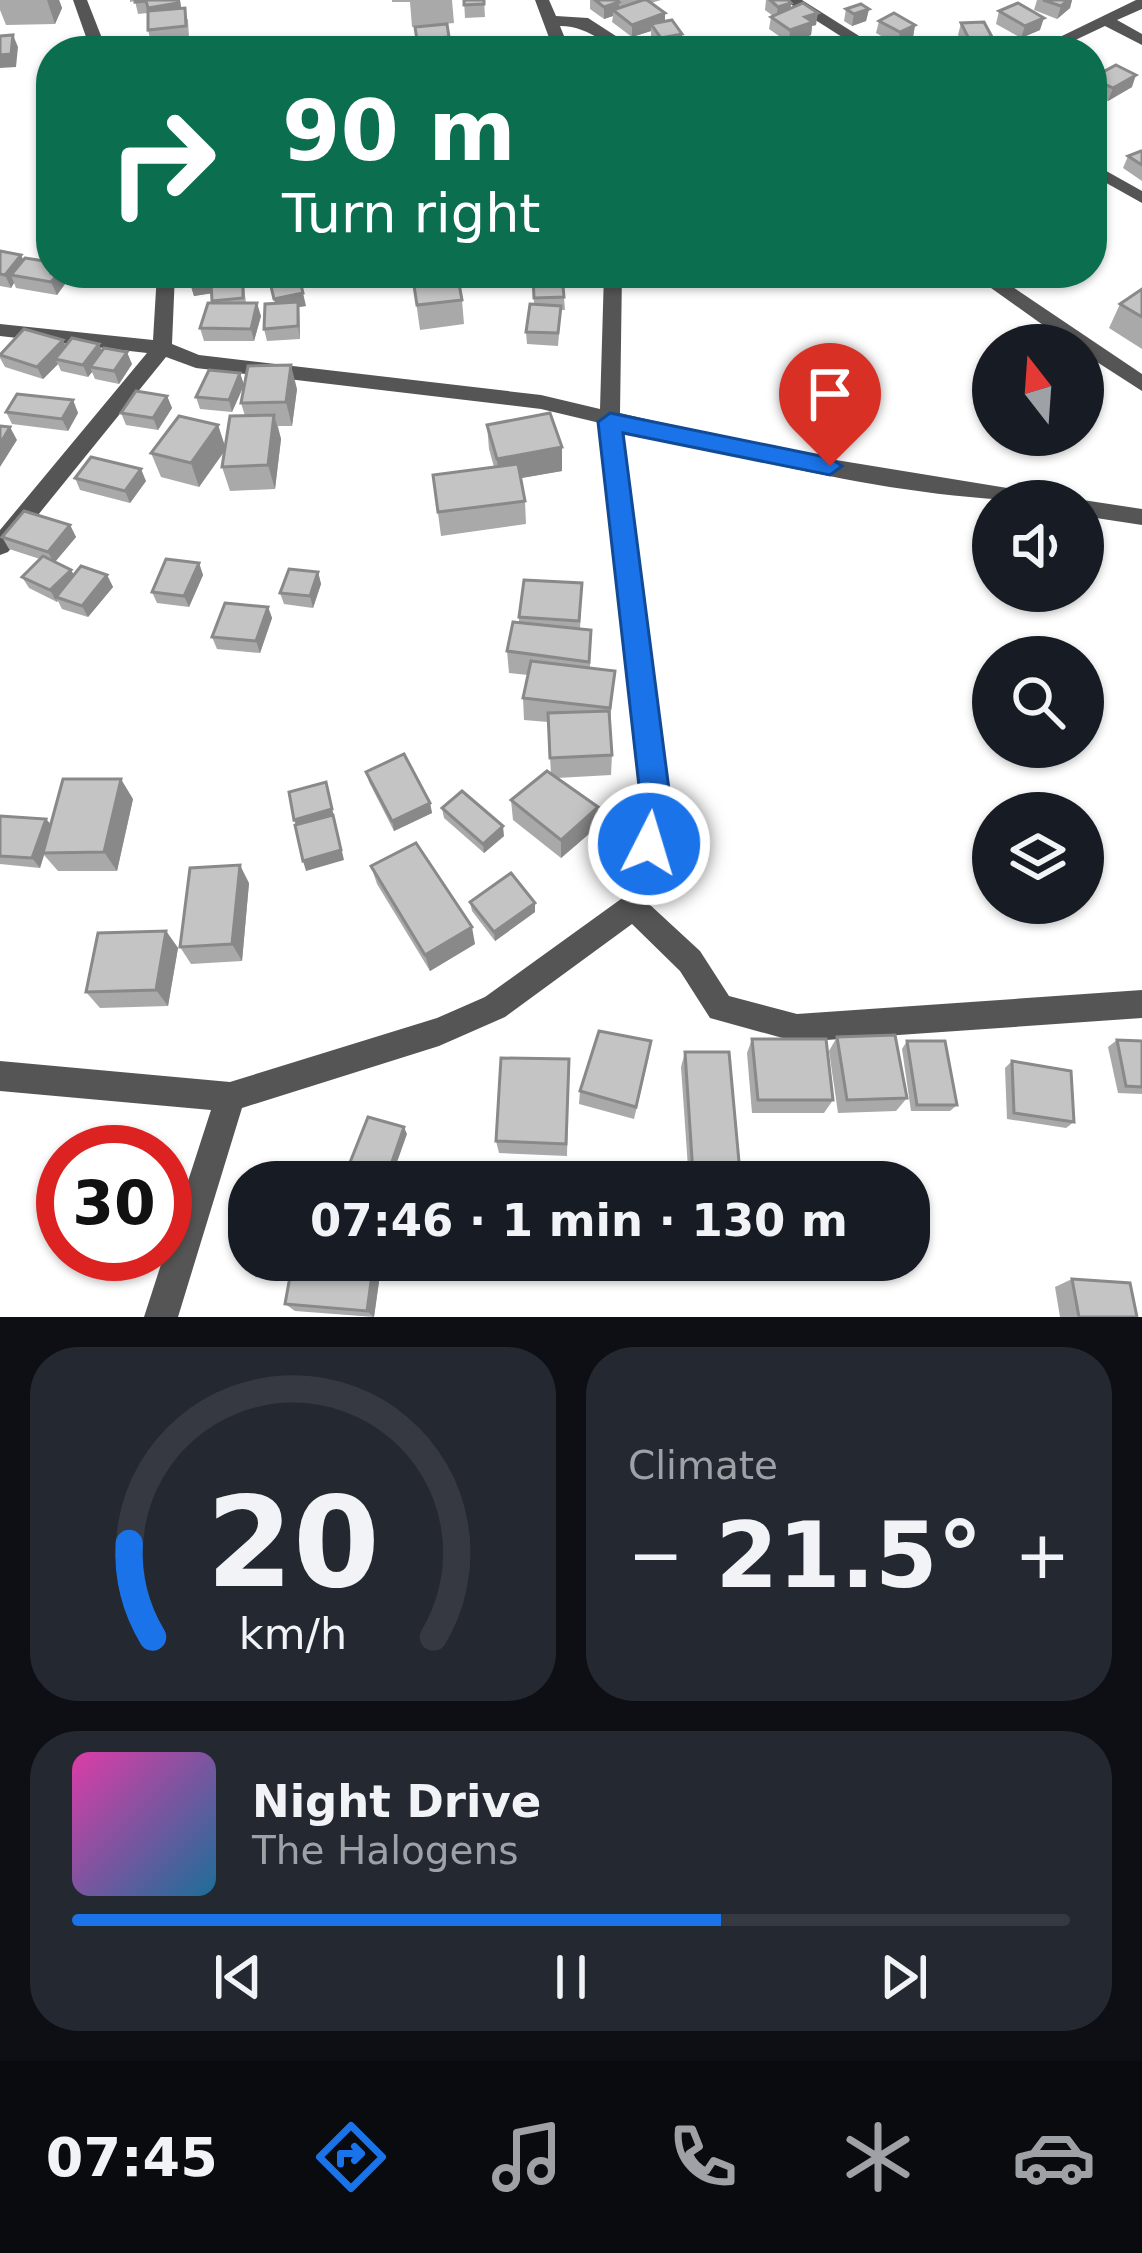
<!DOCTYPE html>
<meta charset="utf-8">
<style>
body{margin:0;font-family:"DejaVu Sans",sans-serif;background:#242831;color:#f1f3f6;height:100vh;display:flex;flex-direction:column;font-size:45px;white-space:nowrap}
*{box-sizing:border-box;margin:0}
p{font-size:39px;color:#9ea1a6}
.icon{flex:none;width:66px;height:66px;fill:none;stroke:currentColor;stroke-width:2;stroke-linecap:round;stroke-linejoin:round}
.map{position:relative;height:1317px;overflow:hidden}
.sheet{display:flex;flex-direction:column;gap:30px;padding:30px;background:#0d0f14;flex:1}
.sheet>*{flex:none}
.guide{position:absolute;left:36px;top:36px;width:1071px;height:252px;border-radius:48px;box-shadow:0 3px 9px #0004;background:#0b6e4f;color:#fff;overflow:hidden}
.needle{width:78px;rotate:343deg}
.buttons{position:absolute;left:972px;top:324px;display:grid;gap:24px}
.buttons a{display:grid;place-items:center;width:132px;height:132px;border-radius:50%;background:#171b24;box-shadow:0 3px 9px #0004;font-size:60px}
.speed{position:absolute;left:36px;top:1125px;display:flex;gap:24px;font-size:60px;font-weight:700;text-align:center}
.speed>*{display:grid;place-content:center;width:156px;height:156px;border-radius:50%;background:#171b24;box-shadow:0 3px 9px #0004;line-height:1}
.speed .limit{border:18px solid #d22;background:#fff;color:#111}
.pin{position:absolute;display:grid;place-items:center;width:102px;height:102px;color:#fff;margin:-123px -51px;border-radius:50% 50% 50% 0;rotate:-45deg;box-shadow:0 0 12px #0007}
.pin .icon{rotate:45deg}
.me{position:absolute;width:132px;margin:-66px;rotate:5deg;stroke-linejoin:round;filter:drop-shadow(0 0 9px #0008)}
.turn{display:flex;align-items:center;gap:42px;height:252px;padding:0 48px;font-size:54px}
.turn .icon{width:156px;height:156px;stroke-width:2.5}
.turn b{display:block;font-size:84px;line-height:102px}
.big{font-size:90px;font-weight:600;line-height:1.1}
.sheet .widget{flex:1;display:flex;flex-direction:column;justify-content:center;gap:18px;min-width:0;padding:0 42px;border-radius:48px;background:#242831}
.sheet .dial{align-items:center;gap:0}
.dial svg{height:312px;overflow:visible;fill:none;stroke:#363941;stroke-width:7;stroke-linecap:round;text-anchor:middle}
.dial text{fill:#f1f3f6;stroke:none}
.song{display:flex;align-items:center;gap:36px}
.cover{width:144px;height:144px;border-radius:18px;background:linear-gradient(135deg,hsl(320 70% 55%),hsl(200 70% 35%))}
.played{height:12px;border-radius:6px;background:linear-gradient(90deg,#1a73e8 65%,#363941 65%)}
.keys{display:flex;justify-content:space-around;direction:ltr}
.heat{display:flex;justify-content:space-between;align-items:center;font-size:66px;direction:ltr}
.sheet .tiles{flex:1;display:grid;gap:30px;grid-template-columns:1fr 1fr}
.widget:last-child{grid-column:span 2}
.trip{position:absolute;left:228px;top:1161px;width:702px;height:120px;border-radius:48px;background:#171b24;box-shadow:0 3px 9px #0004;font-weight:600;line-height:120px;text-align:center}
.tab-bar{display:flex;height:192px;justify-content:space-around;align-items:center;background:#090b0e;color:#9ea1a6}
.tab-bar .icon{width:84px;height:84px}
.tab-bar .active{color:#1a73e8}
.tab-bar b{font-size:54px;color:#f1f3f6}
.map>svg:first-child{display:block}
</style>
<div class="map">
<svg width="1142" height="1317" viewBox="0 0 1142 1317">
<rect width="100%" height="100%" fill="#fff"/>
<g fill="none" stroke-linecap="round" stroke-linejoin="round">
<g fill="#555" fill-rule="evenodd">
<path d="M73,0H87L107,51H91Z"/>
<path d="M535,0H549L556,16L588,18L639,51C606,51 593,26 560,26L570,51H554Z"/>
<path d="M784,0H802L883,51H864Z"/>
<path d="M1136,0H1142V9L1117,20L1142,34V45L1105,26L1052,51H1031Z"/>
<path d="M1092,163L1142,191V203L1092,175Z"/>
<path d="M157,273H175L172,344L199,355L541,395L600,409L604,273H622L620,413L787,452L1050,495L1053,501C908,501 762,462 621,428L670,813L648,903L700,951L729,996L797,1014L1142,990V1018L797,1042L710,1018L680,971L632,924L505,1017L439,1046L242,1108L178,1317H144L211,1110L0,1091V1061L230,1082L437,1018L485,997L621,899L644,813L600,423L541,409L196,368L166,357L8,552L0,555V530L147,353L0,336V324L153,340Z"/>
<path d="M970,273H992L1142,374V391L1083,353V345H1071Z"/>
<path d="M1083,500L1142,509V525L1083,516V501H1079Z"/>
</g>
</g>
<g fill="#a9a9a9">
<path d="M0,0H59L62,8L55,24L6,25L0,10Z"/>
<path d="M130,0H180L181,8L188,20L189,38L151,42L148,30V13L138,14L135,1L130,2Z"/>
<path d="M392,0H452L454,23L412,27L410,2H392Z"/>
<path d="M464,0H484L485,17L465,18Z"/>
<path d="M590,0H661L651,3L665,13V22L682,34V46L661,50L651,37V31L632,37L612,22L613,16L604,19L590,9Z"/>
<path d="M766,0H788L791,3V10L816,25L812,26L811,35L789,43L769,29L771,17L773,16L765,10Z"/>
<path d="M1037,0H1072L1070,8L1057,19L1034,10Z"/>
<path d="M846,9H869L866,21L852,26L844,21Z"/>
<path d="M999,11L1040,30L1021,38L996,24Z"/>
<path d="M879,21L915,25L913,37L897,45L876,33Z"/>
<path d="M961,23L992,37L988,50L966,51L958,35Z"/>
<path d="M415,27L449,37L450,49L388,51L417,45Z"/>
<path d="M1092,78L1132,87L1108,101L1092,93Z"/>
<path d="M1142,151V181L1123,168L1128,156Z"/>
<path d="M0,251L23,260L51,273H69L70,277L57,295L16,288L14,283L11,288L0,286Z"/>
<path d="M412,273L462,300L464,324L420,330Z"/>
<path d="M268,274L306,306L299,307L300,339L267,341L264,329L275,303Z"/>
<path d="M533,276L564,297L565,310H561L558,346L527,344L526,332L534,304Z"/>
<path d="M243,278L246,303L261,316L254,341H204L200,328L212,303V293L194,296L190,283Z"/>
<path d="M1142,289V349L1109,328L1120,304Z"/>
<path d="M63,340L65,346L101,351L132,364L119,384L95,379L92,372L88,377L61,371L58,364L43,379L5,367L0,358V353Z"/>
<path d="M240,373L244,385L232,412L200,409L196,397Z"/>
<path d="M297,389L292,426H278L281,439L275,489L230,491L222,467L225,450L199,487L161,477L151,453L218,425L225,448L245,416L241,403Z"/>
<path d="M167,396L172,408L158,430L126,425L121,413Z"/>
<path d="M73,400L78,413L68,431L12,424L6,412Z"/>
<path d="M487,425L562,447V471L520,478L525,501L526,524L441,536L433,475L494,467L489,449Z"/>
<path d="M75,478L146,481L130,503L80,490Z"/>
<path d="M70,525L76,537L55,562L71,570L74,575H107L113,587L88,617L62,609L58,601L57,602L29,588L22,577L40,559L9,549L2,537Z"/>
<path d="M199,563L203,575L189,607L157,603L152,592Z"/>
<path d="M318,572L321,584L313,608L284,604L280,593Z"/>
<path d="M582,583L580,629L591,630L590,668L615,671L610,722L612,755L611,775L557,778L598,807L597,827L561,858L513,820L511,800L551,774L548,722L524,720L523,698L528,675L509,673L507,651L519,623V617Z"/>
<path d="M268,607L272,618L260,653L217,649L212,637Z"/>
<path d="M366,772L430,803L432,813L394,831L369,782Z"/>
<path d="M133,799L117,871H58L44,855L40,868L0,864V816L46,819L51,824Z"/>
<path d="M442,808L504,836L484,853L444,818Z"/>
<path d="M371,866L475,944L430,971L377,884Z"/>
<path d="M249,883L242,961L191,964L180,947Z"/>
<path d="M470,902L535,912L495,941L472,911Z"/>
<path d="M166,931L178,948L168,1006L100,1008L86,992Z"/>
<path d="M837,1037L907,1098L896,1111L838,1113L829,1051Z"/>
<path d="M752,1039L833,1100L824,1113H752L747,1053Z"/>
<path d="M1117,1040L1142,1041V1094L1118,1093L1108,1047Z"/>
<path d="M907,1041L957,1105L950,1111H911L902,1049Z"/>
<path d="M685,1052L740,1173L736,1182H689L681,1067Z"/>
<path d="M649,1056L634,1119L579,1104L580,1091Z"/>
<path d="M569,1059L567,1156L499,1153L496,1141Z"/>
<path d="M1012,1061L1074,1122L1066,1128L1007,1119L1005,1068Z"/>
<path d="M382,1260L374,1317L295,1311L285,1304Z"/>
<path d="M1072,1279L1137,1317H1060L1055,1287Z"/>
</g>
<g fill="#898989">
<path d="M47,0H59L62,8L55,24Z"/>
<path d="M180,0L182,15L151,20L148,8Z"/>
<path d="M1068,0H1072L1070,8L1057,19L1061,6Z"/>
<path d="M619,2V14L613,10V16L604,19V7Z"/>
<path d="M791,3L790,16L776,19L778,7Z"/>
<path d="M869,9L866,21L852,26L854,14Z"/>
<path d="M665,13V26L651,24V31L632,37V25Z"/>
<path d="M818,13L816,25L812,26L811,35L789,43L790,30L805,17Z"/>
<path d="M1044,18L1040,30L1021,38L1025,26Z"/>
<path d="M915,25L913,37L897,45L900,32Z"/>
<path d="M682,34V46L661,50V38Z"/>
<path d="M13,35L18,47L16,67L0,68V55Z"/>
<path d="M1136,75L1132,87L1108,101L1113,88Z"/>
<path d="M21,255L27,267L11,275L14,283L11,288L5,275Z"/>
<path d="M59,273H69L70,277L57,295L51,282Z"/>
<path d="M216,273H218L220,292L194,296L190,283Z"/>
<path d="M303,293L306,306L299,307L300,339L298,326L277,311L274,299Z"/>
<path d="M257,303L261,316L254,341L251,329Z"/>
<path d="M63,340L68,353L55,359L58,364L43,379L37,367Z"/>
<path d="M99,344L104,356L90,367L92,372L88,377L83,365Z"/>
<path d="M127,352L132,364L119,384L114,371Z"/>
<path d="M291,365L297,389L292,426L286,402Z"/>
<path d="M240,373L244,385L232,412L229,400Z"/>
<path d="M167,396L172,408L158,430L153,418Z"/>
<path d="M73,400L78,413L68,431L62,419Z"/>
<path d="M274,415L281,439L275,489L268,465Z"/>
<path d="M218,425L226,449L199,487L191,463Z"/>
<path d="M10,427L17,440L0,467V444Z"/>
<path d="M562,447V471L499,482L497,459Z"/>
<path d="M141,469L146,481L130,503L125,491Z"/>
<path d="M70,525L76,537L54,563L48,552Z"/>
<path d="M199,563L203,575L189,607L184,596Z"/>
<path d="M71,570L77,581L56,597L57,602L50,590Z"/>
<path d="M318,572L321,584L313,608L310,596Z"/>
<path d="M107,575L113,587L88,617L82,606Z"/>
<path d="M268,607L272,618L260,653L256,641Z"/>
<path d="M121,779L133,799L117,871L104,852Z"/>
<path d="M326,782L344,860L306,871L303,861L298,830L294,820Z"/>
<path d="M430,803L432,813L394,831L392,821Z"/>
<path d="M598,807L597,827L561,858V840Z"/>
<path d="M46,819L54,829L43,853L44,855L40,868L32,858Z"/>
<path d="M503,826L504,836L484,853L483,844Z"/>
<path d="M240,865L249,883L242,961L232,944Z"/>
<path d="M535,903V912L495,941L494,932Z"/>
<path d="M472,927L475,944L430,971L425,955Z"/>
<path d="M166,931L178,948L168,1006L156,990Z"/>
<path d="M404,1127L407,1134L390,1182H385Z"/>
<path d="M374,1260H382L374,1317L367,1311Z"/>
</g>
<g fill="#c4c4c4" stroke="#898989" stroke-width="3">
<path d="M135,0H178V3L148,8L146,1L135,2Z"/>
<path d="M464,0H484V4L464,5Z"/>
<path d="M595,0H617L619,2L604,7Z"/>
<path d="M643,0H647L665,13L632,25L613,10Z"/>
<path d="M770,0H788L791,3L778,7Z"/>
<path d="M1043,0H1068L1061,6Z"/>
<path d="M803,3L818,13L805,17L813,22L790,30L771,17Z"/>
<path d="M1018,3L1044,18L1025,26L999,11Z"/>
<path d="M861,4L869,9L854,14L846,9Z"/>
<path d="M185,8L186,26L148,30V11Z"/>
<path d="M894,13L915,25L900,32L879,21Z"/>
<path d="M672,20L682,34L661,38L651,24Z"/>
<path d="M984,22L992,37L969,39L961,23Z"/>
<path d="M447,24L449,37L417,40L415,27Z"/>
<path d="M13,35L11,54L0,55V36Z"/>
<path d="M845,38L865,51H825L821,48Z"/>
<path d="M419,45L420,51H388V46Z"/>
<path d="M1116,65L1136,75L1113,88L1092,78Z"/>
<path d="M1142,151V165L1128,156L1141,151Z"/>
<path d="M0,251L21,255L5,275L0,274Z"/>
<path d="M25,258L51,262V273H59L51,282L11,275Z"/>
<path d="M189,273H216V280L190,283Z"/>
<path d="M275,273H298L303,293L274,299L268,274Z"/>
<path d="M412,273H457L462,300L417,305Z"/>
<path d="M562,275L564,297L534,298L533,276Z"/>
<path d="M243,278V298L212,301L211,282Z"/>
<path d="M1142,289V317L1120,304Z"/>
<path d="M298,302V326L264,329L265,304Z"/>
<path d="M208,303H257L251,329L200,328Z"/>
<path d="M530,304L561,306L558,333L526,332Z"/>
<path d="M24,329L63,340L37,367L0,355Z"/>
<path d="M72,338L99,344L83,365L55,359Z"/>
<path d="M104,348L127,352L114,371L90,367Z"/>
<path d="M291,365L286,402L241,403L248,366Z"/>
<path d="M209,370L240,373L229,400L196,397Z"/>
<path d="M136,391L167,396L153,418L121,413Z"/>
<path d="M17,394L73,400L62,419L6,412Z"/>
<path d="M550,413L562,447L497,459L487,425Z"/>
<path d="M274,415L268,465L222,467L230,416Z"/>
<path d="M179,416L218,425L191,463L151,453Z"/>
<path d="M0,426L10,427L0,444Z"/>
<path d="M91,457L141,469L125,491L75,478Z"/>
<path d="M518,464L525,501L438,512L433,475Z"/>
<path d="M24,511L70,525L48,552L2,537Z"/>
<path d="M43,556L71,570L50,590L22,577Z"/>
<path d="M166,559L199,563L184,596L152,592Z"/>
<path d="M81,566L107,575L82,606L56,597Z"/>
<path d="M289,569L318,572L310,596L280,593Z"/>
<path d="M524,580L582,583L579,621L519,617Z"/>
<path d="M225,603L268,607L256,641L212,637Z"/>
<path d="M513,622L591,630L589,662L507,651Z"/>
<path d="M531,661L615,671L610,708L523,698Z"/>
<path d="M609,711L612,755L550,758L548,713Z"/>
<path d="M404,754L430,803L392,821L366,772Z"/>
<path d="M547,771L598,807L561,840L511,800Z"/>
<path d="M63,779H121L104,852L43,853Z"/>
<path d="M326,782L332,809L294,820L289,792Z"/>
<path d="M462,791L503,826L483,844L442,808Z"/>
<path d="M333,815L341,850L303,861L295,825Z"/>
<path d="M0,816L46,819L32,858L0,856Z"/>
<path d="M416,843L472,927L425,955L371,866Z"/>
<path d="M240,865L232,944L180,947L190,868Z"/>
<path d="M511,873L535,903L494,932L470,902Z"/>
<path d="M166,931L156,990L86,992L98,933Z"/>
<path d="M599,1031L651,1041L636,1107L580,1091Z"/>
<path d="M895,1035L907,1098L847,1100L837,1037Z"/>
<path d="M752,1039H826L833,1100H758Z"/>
<path d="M1117,1040L1142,1041V1087L1126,1086Z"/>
<path d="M907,1041H945L957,1105H917Z"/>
<path d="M685,1052H729L740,1173L693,1174Z"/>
<path d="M501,1058L569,1059L566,1144L496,1141Z"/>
<path d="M1012,1061L1071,1071L1074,1122L1014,1113Z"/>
<path d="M368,1117L404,1127L385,1182H367L345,1175Z"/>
<path d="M293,1260H374L367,1311L285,1304Z"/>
<path d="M1072,1279L1130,1283L1137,1317H1079Z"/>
</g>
<path fill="#1a73e8" stroke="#114b97" stroke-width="3" d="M610,413L830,458L842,466L830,475L623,433L672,813L660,854L649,858L639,854L634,844L642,813L598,422Z"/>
</svg>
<div class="buttons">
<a><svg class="needle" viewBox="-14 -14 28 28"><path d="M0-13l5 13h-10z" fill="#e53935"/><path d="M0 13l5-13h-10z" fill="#9ea1a6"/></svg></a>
<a><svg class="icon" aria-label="sound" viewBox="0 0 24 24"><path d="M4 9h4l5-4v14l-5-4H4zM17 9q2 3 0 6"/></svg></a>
<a><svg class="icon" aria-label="search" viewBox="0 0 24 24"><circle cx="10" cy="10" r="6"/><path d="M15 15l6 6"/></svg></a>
<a><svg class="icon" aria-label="layers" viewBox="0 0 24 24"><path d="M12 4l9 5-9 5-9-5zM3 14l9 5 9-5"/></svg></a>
</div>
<div class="speed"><div class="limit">30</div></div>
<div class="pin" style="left:830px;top:466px;background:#d93025"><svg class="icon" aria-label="arrive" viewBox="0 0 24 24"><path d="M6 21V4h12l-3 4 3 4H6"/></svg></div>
<svg class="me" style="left:649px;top:844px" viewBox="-20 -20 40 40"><circle r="17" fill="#1a73e8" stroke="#fff" stroke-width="3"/><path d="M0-11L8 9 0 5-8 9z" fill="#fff"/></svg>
<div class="trip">07:46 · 1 min · 130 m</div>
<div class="guide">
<div class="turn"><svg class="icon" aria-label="right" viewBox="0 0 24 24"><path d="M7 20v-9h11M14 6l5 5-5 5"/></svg><div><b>90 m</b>Turn right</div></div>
</div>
</div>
<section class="sheet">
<div class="tiles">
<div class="widget dial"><svg viewBox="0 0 100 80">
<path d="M14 69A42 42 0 1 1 86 69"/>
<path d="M14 69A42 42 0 0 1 8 45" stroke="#1a73e8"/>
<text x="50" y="56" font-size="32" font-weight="700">20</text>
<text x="50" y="72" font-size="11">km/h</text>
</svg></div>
<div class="widget"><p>Climate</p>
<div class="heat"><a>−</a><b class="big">21.5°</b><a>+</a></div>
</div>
<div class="widget">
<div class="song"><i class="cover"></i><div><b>Night Drive</b><p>The Halogens</p></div></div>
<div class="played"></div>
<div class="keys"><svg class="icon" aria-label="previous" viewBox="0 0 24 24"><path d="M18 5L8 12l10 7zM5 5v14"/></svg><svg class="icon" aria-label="pause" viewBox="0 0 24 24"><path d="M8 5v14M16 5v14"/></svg><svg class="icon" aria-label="next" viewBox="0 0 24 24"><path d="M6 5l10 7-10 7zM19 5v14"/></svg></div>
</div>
</div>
</section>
<nav class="tab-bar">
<b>07:45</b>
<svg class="icon active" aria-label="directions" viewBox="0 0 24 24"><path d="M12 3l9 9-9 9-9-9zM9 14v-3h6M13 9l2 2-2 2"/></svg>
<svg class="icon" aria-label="music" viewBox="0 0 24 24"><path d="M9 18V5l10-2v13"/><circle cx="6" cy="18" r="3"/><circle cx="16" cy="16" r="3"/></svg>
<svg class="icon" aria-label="phone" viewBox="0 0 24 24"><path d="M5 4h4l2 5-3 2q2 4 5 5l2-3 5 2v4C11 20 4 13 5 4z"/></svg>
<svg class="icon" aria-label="climate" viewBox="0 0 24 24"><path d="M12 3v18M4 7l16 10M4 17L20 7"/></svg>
<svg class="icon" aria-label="car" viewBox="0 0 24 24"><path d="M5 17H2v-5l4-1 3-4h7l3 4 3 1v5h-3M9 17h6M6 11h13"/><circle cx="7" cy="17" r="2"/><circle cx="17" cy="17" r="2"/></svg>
</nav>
